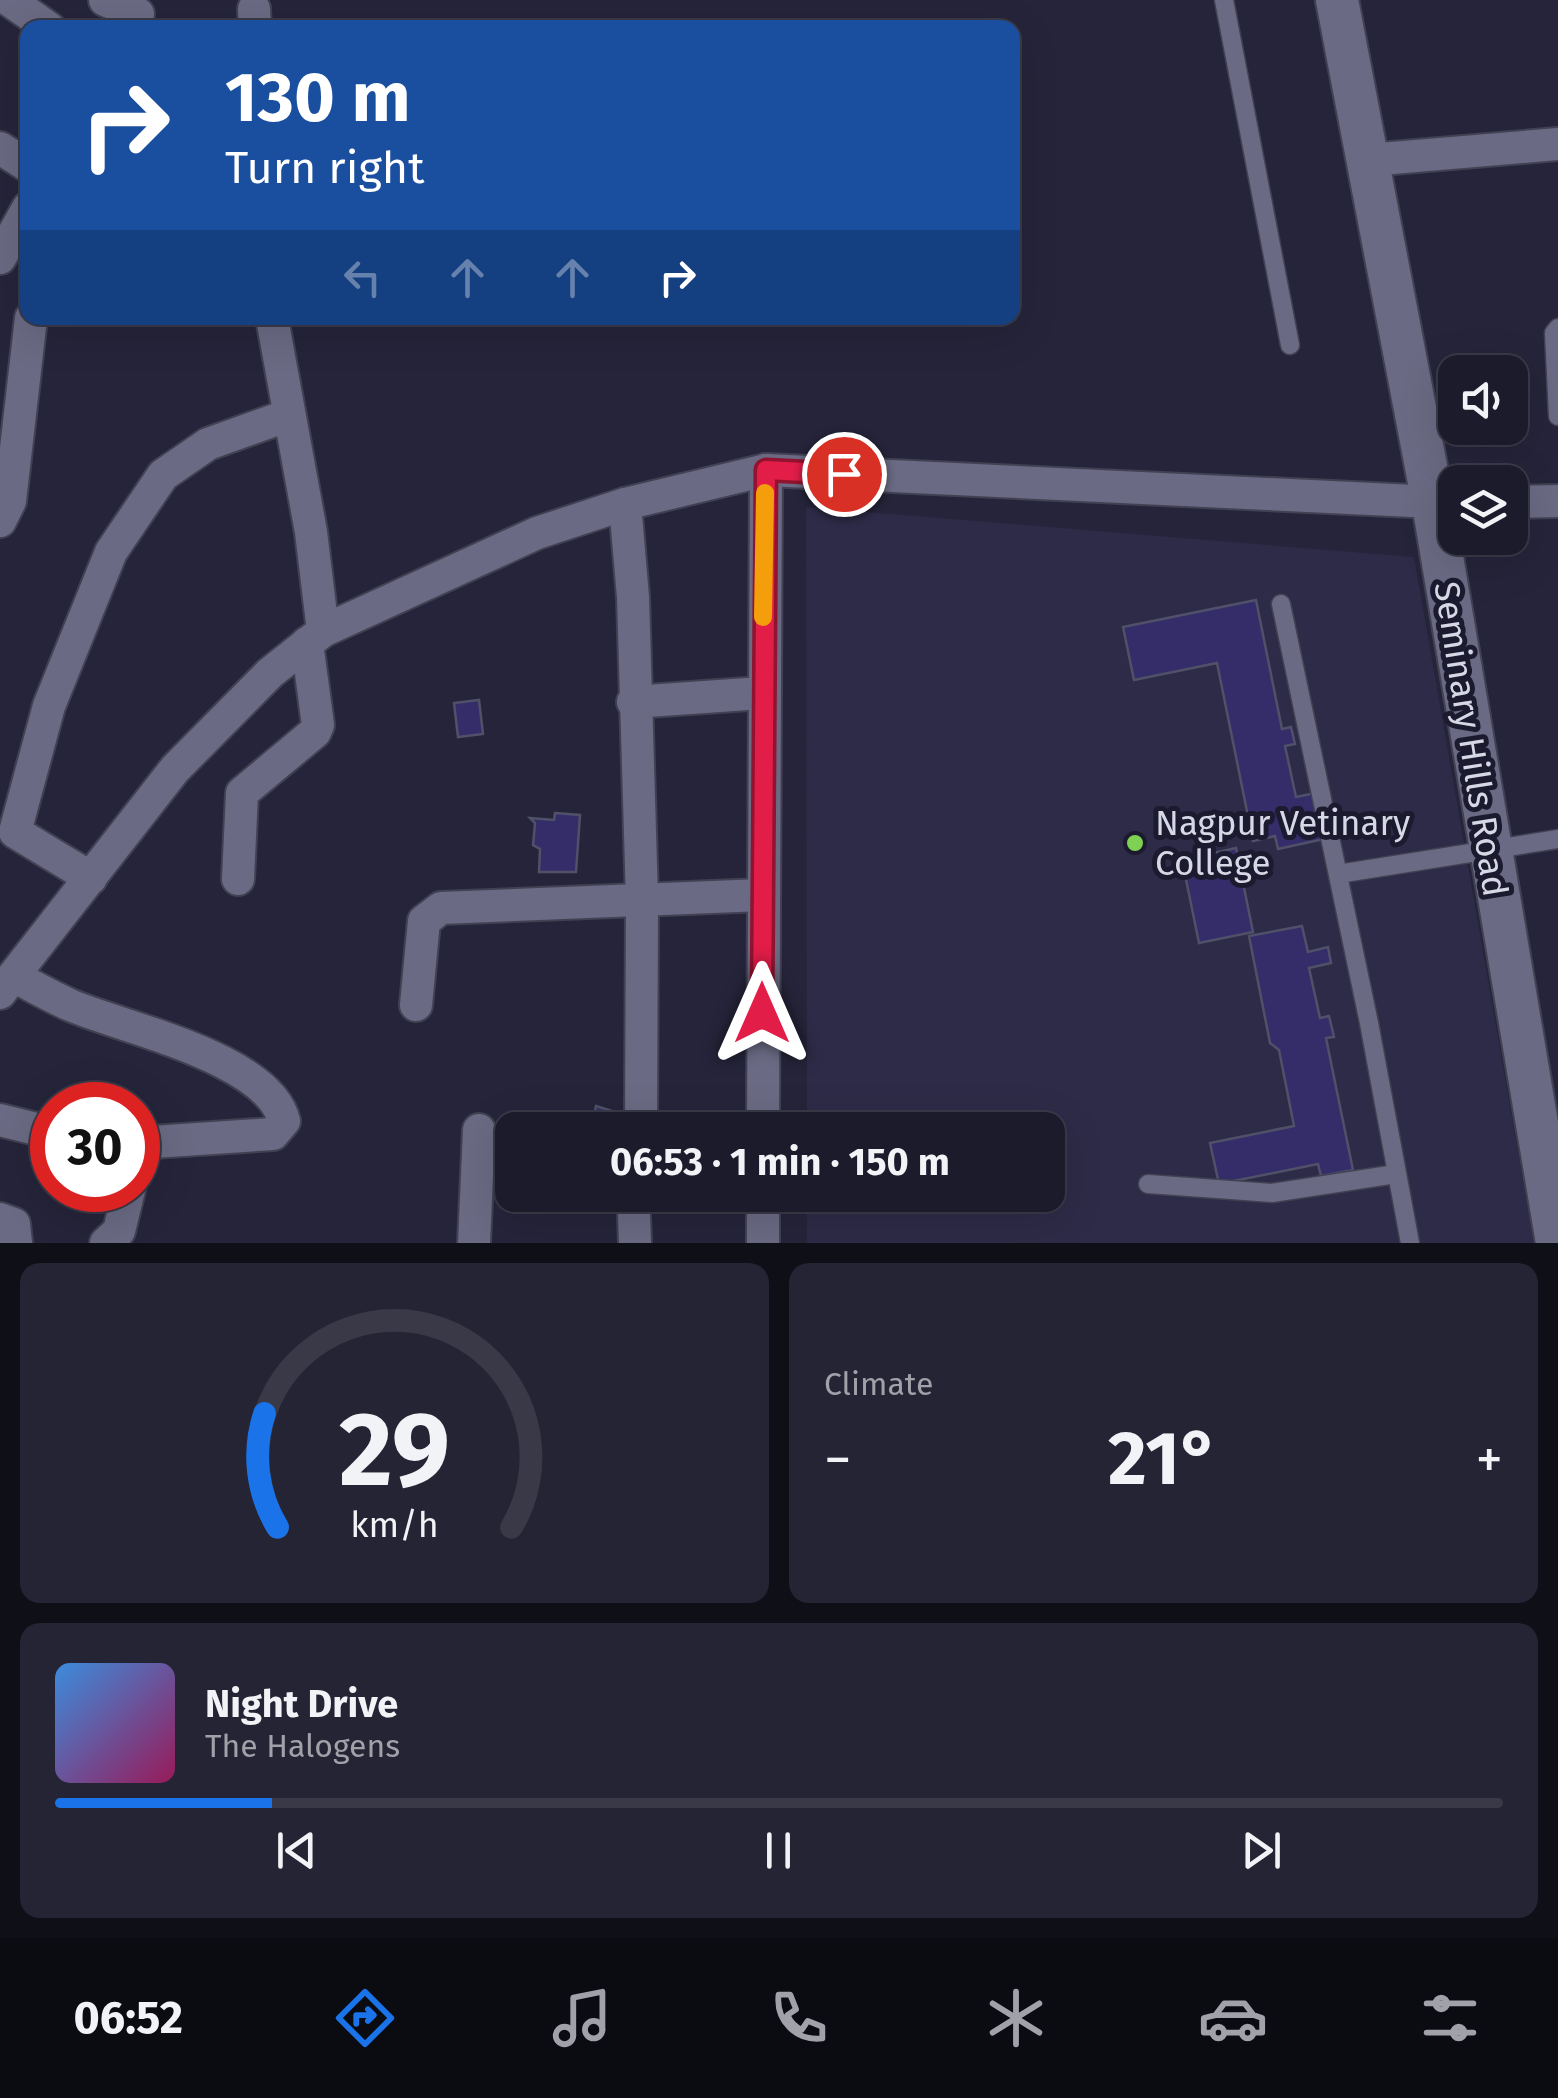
<!DOCTYPE html>
<meta charset="utf-8">
<style>
body{margin:0;font-family:"Fira Sans",sans-serif;background:#252434;color:#f1f3f6;height:100vh;display:flex;flex-direction:column;font-size:38px;white-space:nowrap}
*{box-sizing:border-box;margin:0}
p{font-size:32px;color:#a0a1a9}
.icon{flex:none;width:55px;height:55px;fill:none;stroke:currentColor;stroke-width:2;stroke-linecap:round;stroke-linejoin:round}
.map{position:relative;height:1243px;overflow:hidden}
.panel{display:flex;flex-direction:column;gap:20px;padding:20px;background:#0f0f18;flex:1}
.panel>*{flex:none}
.banner{position:absolute;left:20px;top:20px;width:1000px;height:305px;border-radius:20px;box-shadow:0 10px 40px #0002,0 0 0 2px #3a3948;background:#1a4fa0;color:#fff;overflow:hidden}
.fabs{position:absolute;left:1438px;top:355px;display:grid;gap:20px}
.fabs a{display:grid;place-items:center;width:90px;height:90px;border-radius:20px;background:#1c1b2c;box-shadow:0 10px 40px #0002,0 0 0 2px #3a3948;font-size:50px}
.speed{position:absolute;left:30px;top:1082px;display:flex;gap:20px;font-size:50px;font-weight:700;text-align:center}
.speed>*{display:grid;place-content:center;width:130px;height:130px;border-radius:50%;background:#1c1b2c;box-shadow:0 10px 40px #0002,0 0 0 2px #3a3948;line-height:1}
.speed .limit{border:15px solid #d22;background:#fff;color:#111}
.pin{position:absolute;display:grid;place-items:center;width:85px;height:85px;color:#fff;margin:-42px;border:5px solid #fff;border-radius:50%;box-shadow:0 2px 10px #0007}
.me{position:absolute;width:110px;margin:-55px;rotate:0deg;stroke-linejoin:round;filter:drop-shadow(0 0 8px #0008)}
.turn{display:flex;align-items:center;gap:35px;height:210px;padding:0 40px;font-size:45px}
.turn .icon{width:130px;height:130px;stroke-width:2.5}
.turn b{display:block;font-size:70px;line-height:85px}
.lanes{display:flex;align-items:center;height:95px;padding:0 40px;background:#0003;justify-content:center;gap:50px;direction:ltr}
.lanes .off{opacity:.35}
.big{font-size:75px;font-weight:700;line-height:1.1}
.panel .card{flex:1;display:flex;flex-direction:column;justify-content:center;gap:15px;min-width:0;padding:0 35px;border-radius:20px;background:#252434}
.panel .dial{align-items:center;gap:0}
.dial svg{height:260px;overflow:visible;fill:none;stroke:#3a3948;stroke-width:7;stroke-linecap:round;text-anchor:middle}
.dial text{fill:#f1f3f6;stroke:none}
.song{display:flex;align-items:center;gap:30px}
.cover{width:120px;height:120px;border-radius:15px;background:linear-gradient(135deg,hsl(210 70% 55%),hsl(330 70% 35%))}
.played{height:10px;border-radius:5px;background:linear-gradient(90deg,#1a73e8 15%,#3a3948 15%)}
.keys{display:flex;justify-content:space-around;direction:ltr}
.heat{display:flex;justify-content:space-between;align-items:center;font-size:55px;direction:ltr}
.panel .tiles{flex:1;display:grid;gap:20px;grid-template-columns:1fr 1fr}
.card:last-child{grid-column:span 2}
.trip{position:absolute;left:495px;top:1112px;width:570px;height:100px;border-radius:20px;background:#1c1b2c;box-shadow:0 10px 40px #0002,0 0 0 2px #3a3948;font-weight:700;line-height:100px;text-align:center}
.dock{display:flex;height:160px;justify-content:space-around;align-items:center;background:#0b0b12;color:#a0a1a9}
.dock .icon{width:70px;height:70px}
.dock .on{color:#1a73e8}
.dock b{font-size:45px;color:#f1f3f6}
.map>svg:first-child{display:block}
</style>
<div class="map">
<svg width="1558" height="1243" viewBox="0 0 1558 1243">
<rect width="100%" height="100%" fill="#25243a"/>
<path fill="#2d2b47" d="M806,507L1414,557L1534,1243H807V1195H1048V1130H807Z"/>
<g fill="#352d6a" stroke="#505068" stroke-width="2.5">
<path d="M1256,600L1282,729L1291,727L1295,744L1285,746L1296,797L1315,793L1324,839L1278,849L1275,836L1253,841L1217,663L1134,680L1123,627Z"/>
<path d="M479,700L483,734L458,737L454,703Z"/>
<path d="M555,813L580,815L576,872H539L540,849L533,845L535,823L530,818L554,820Z"/>
<path d="M1236,848L1253,932L1199,943L1182,860Z"/>
<path d="M1302,926L1308,952L1328,947L1331,963L1309,968L1320,1018L1329,1016L1334,1037L1326,1038L1353,1170L1321,1176L1318,1164L1219,1184L1210,1143L1294,1126L1279,1050L1270,1043L1249,936Z"/>
<path d="M596,1106L635,1118L633,1130H591Z"/>
</g>
<g fill="none" stroke-linecap="round" stroke-linejoin="round">
<defs>
<g id="service">
<path d="M1224,0L1290,345"/>
<path d="M1558,328L1554,333L1558,416"/>
<path d="M1281,604L1369,1023L1410,1243"/>
<path d="M1338,874L1558,839"/>
<path d="M1148,1184L1272,1193L1396,1174"/>
</g>
<g id="minor">
<path d="M9,0L49,28"/>
<path d="M105,0L138,14"/>
<path d="M254,9L255,28"/>
<path d="M0,148L28,166"/>
<path d="M1368,160L1558,144"/>
<path d="M0,258L28,208"/>
<path d="M272,318L311,532L323,631"/>
<path d="M1510,502L1558,501"/>
<path d="M625,504L633,597L642,900L641,1130"/>
<path d="M0,521L10,501L31,318"/>
<path d="M633,702L762,693"/>
<path d="M91,878L15,832L49,706L111,552L163,475L208,444L289,415"/>
<path d="M238,879L242,793L315,732L318,725L307,643"/>
<path d="M14,976C32,986 50,996 70,1005C123,1028 269,1058 284,1121L273,1134L138,1143"/>
<path d="M0,993L175,769L270,673L323,631L537,533L625,504L766,470L1455,503"/>
<path d="M416,1005L424,921L441,908L762,895"/>
<path d="M0,1120L52,1133"/>
<path d="M763,1130L766,470"/>
<path d="M763,1195V1243"/>
<path d="M634,1215L635,1243"/>
<path d="M0,1219L14,1224L16,1243"/>
<path d="M106,1243L119,1231L129,1190"/>
<path d="M474,1243L479,1130"/>
</g>
<path id="tertiary" d="M1337,0L1433,503L1557,1243"/>
</defs>
<use href="#service" stroke="#424153" stroke-width="21"/>
<use href="#minor" stroke="#424153" stroke-width="36"/>
<use href="#tertiary" stroke="#424153" stroke-width="46"/>
<use href="#service" stroke="#6a6a84" stroke-width="18"/>
<use href="#minor" stroke="#6a6a84" stroke-width="32"/>
<use href="#tertiary" stroke="#6a6a84" stroke-width="42"/>
</g>
<g fill="none" stroke-linecap="round" stroke-linejoin="round">
<defs>
<path id="route" d="M762,1013L766,470L844,474"/>
</defs>
<use href="#route" stroke="#92132f" stroke-width="25"/>
<use href="#route" stroke="#e11d48" stroke-width="18"/>
<path stroke="#f59e0b" stroke-width="18" d="M763,617L765,493"/>
</g>
<circle fill="#7ed153" stroke="#1b1a2f" stroke-width="4" cx="1135" cy="843" r="10"/>
<g text-anchor="middle" dominant-baseline="central" stroke-width="10" stroke-linejoin="round" paint-order="stroke">
<g font-size="35" fill="#d7d8e6" stroke="#1b1a2f">
<text transform="translate(1471 739) rotate(81)">Seminary Hills Road</text>
</g>
<g font-size="35" fill="#d7d8e6" stroke="#1b1a2f" text-anchor="start">
<text x="1155" y="823">Nagpur Vetinary<tspan x="1155" dy="40">College</tspan></text>
</g>
</g>
</svg>
<div class="fabs">
<a><svg class="icon" aria-label="sound" viewBox="0 0 24 24"><path d="M4 9h4l5-4v14l-5-4H4zM17 9q2 3 0 6"/></svg></a>
<a><svg class="icon" aria-label="layers" viewBox="0 0 24 24"><path d="M12 4l9 5-9 5-9-5zM3 14l9 5 9-5"/></svg></a>
</div>
<div class="speed"><div class="limit">30</div></div>
<div class="pin" style="left:844px;top:474px;background:#d93025"><svg class="icon" aria-label="arrive" viewBox="0 0 24 24"><path d="M6 21V4h12l-3 4 3 4H6"/></svg></div>
<svg class="me" style="left:762px;top:1013px" viewBox="-20 -20 40 40"><path d="M0-17L14 15 0 8-14 15z" fill="#e11d48" stroke="#fff" stroke-width="4"/></svg>
<div class="trip">06:53 · 1 min · 150 m</div>
<div class="banner">
<div class="turn"><svg class="icon" aria-label="right" viewBox="0 0 24 24"><path d="M7 20v-9h11M14 6l5 5-5 5"/></svg><div><b>130 m</b>Turn right</div></div>
<div class="lanes"><svg class="icon off" aria-label="left" viewBox="0 0 24 24"><path d="M17 20v-9H6M10 6l-5 5 5 5"/></svg><svg class="icon off" aria-label="ahead" viewBox="0 0 24 24"><path d="M12 20V5M6 11l6-6 6 6"/></svg><svg class="icon off" aria-label="ahead" viewBox="0 0 24 24"><path d="M12 20V5M6 11l6-6 6 6"/></svg><svg class="icon" aria-label="right" viewBox="0 0 24 24"><path d="M7 20v-9h11M14 6l5 5-5 5"/></svg></div>
</div>
</div>
<section class="panel">
<div class="tiles">
<div class="card dial"><svg viewBox="0 0 100 80">
<path d="M14 69A42 42 0 1 1 86 69"/>
<path d="M14 69A42 42 0 0 1 10 34" stroke="#1a73e8"/>
<text x="50" y="56" font-size="32" font-weight="700">29</text>
<text x="50" y="72" font-size="11">km/h</text>
</svg></div>
<div class="card"><p>Climate</p>
<div class="heat"><a>−</a><b class="big">21°</b><a>+</a></div>
</div>
<div class="card">
<div class="song"><i class="cover"></i><div><b>Night Drive</b><p>The Halogens</p></div></div>
<div class="played"></div>
<div class="keys"><svg class="icon" aria-label="previous" viewBox="0 0 24 24"><path d="M18 5L8 12l10 7zM5 5v14"/></svg><svg class="icon" aria-label="pause" viewBox="0 0 24 24"><path d="M8 5v14M16 5v14"/></svg><svg class="icon" aria-label="next" viewBox="0 0 24 24"><path d="M6 5l10 7-10 7zM19 5v14"/></svg></div>
</div>
</div>
</section>
<nav class="dock">
<b>06:52</b>
<svg class="icon on" aria-label="directions" viewBox="0 0 24 24"><path d="M12 3l9 9-9 9-9-9zM9 14v-3h6M13 9l2 2-2 2"/></svg>
<svg class="icon" aria-label="music" viewBox="0 0 24 24"><path d="M9 18V5l10-2v13"/><circle cx="6" cy="18" r="3"/><circle cx="16" cy="16" r="3"/></svg>
<svg class="icon" aria-label="phone" viewBox="0 0 24 24"><path d="M5 4h4l2 5-3 2q2 4 5 5l2-3 5 2v4C11 20 4 13 5 4z"/></svg>
<svg class="icon" aria-label="climate" viewBox="0 0 24 24"><path d="M12 3v18M4 7l16 10M4 17L20 7"/></svg>
<svg class="icon" aria-label="car" viewBox="0 0 24 24"><path d="M5 17H2v-5l4-1 3-4h7l3 4 3 1v5h-3M9 17h6M6 11h13"/><circle cx="7" cy="17" r="2"/><circle cx="17" cy="17" r="2"/></svg>
<svg class="icon" aria-label="filters" viewBox="0 0 24 24"><path d="M4 7h16M4 17h16"/><circle cx="9" cy="7" r="2"/><circle cx="15" cy="17" r="2"/></svg>
</nav>
